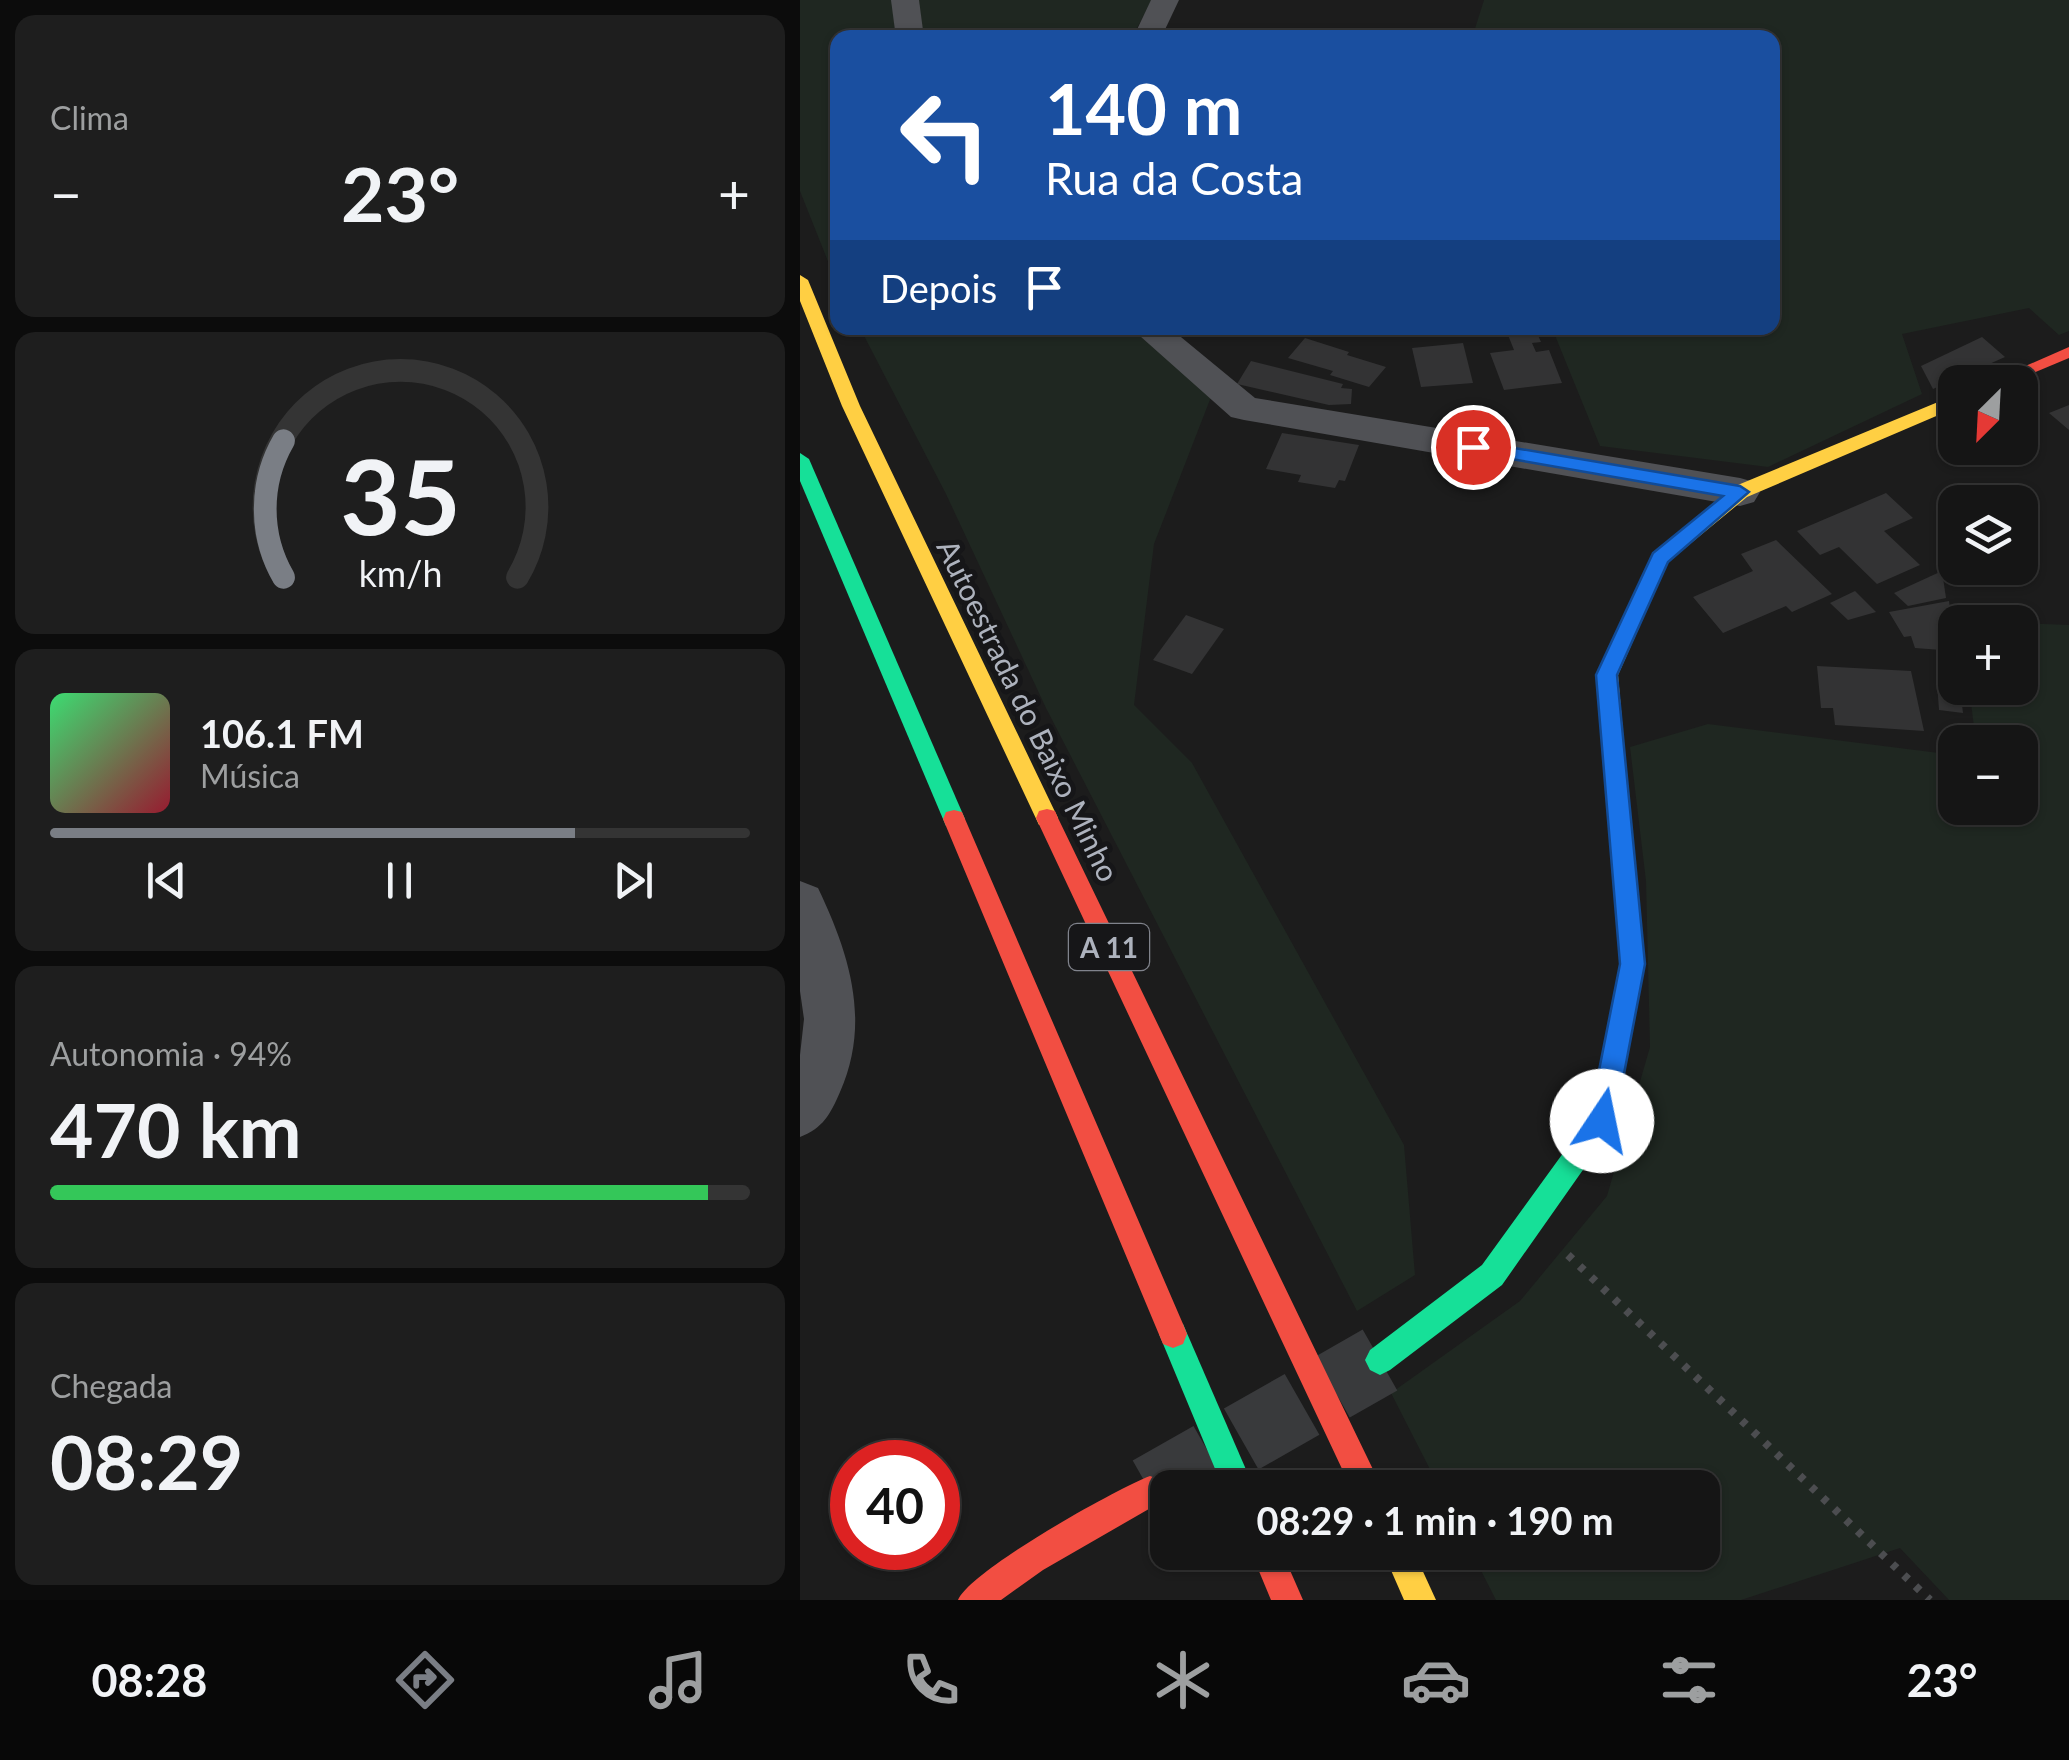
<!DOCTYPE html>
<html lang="pt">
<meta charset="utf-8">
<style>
body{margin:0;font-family:Lato,sans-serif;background:#1e1e1e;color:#f1f3f6;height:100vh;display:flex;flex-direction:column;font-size:38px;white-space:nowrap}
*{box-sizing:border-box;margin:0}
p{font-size:32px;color:#9d9fa0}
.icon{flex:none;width:55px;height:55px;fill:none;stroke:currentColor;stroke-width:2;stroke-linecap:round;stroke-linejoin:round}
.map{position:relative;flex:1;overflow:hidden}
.panel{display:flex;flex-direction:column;gap:15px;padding:15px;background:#0c0c0c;width:800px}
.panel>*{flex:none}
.guide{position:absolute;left:30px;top:30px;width:950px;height:305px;border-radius:20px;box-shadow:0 2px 8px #0004,0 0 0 2px #343434;background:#1a4fa0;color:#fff;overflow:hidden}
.needle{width:65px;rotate:204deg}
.tools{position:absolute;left:1138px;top:365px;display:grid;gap:20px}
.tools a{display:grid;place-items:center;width:100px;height:100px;border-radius:20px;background:#151515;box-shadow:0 2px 8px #0004,0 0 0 2px #343434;font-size:50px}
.speed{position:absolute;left:30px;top:1440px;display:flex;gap:20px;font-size:50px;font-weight:700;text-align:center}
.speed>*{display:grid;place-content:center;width:130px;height:130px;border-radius:50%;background:#151515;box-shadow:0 2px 8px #0004,0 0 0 2px #343434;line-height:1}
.speed .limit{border:15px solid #d22;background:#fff;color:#111}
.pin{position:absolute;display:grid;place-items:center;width:85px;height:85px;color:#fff;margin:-42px;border:5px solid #fff;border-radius:50%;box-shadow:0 2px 10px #0007}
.me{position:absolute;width:110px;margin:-55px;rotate:11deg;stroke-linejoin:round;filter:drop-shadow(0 0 8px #0008)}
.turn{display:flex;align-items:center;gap:35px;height:210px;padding:0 50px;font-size:45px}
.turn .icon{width:130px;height:130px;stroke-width:2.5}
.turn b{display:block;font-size:70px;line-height:85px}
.then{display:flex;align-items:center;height:95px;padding:0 50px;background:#0003;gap:20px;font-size:38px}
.big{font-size:75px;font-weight:700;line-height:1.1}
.panel .tile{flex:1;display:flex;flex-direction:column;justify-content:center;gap:15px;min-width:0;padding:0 35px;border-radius:20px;background:#1e1e1e}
.panel .dial{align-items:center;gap:0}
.dial svg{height:260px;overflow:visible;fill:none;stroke:#343434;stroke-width:7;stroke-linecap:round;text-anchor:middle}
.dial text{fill:#f1f3f6;stroke:none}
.song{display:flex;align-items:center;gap:30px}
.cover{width:120px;height:120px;border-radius:15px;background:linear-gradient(135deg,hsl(140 70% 55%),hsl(350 70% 35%))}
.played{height:10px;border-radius:5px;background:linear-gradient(90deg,#7a7e85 75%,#343434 75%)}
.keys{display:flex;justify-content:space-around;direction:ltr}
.heat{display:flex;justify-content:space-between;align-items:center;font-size:55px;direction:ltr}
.charge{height:15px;border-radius:8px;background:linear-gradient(90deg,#34c759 94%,#343434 0)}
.trip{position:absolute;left:350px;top:1470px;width:570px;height:100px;border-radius:20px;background:#151515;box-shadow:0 2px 8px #0004,0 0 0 2px #343434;font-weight:700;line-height:100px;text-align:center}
.tabs{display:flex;height:160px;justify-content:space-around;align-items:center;background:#080808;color:#9d9fa0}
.tabs .icon{width:70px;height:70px}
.tabs .selected{color:#7a7e85}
.tabs b{font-size:45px;color:#f1f3f6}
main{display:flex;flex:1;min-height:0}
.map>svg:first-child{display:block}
</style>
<main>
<section class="panel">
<div class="tile"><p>Clima</p>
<div class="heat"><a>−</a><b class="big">23°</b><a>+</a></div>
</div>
<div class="tile dial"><svg viewBox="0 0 100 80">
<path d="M14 69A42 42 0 1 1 86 69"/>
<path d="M14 69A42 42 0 0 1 14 27" stroke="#7a7e85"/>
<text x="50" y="56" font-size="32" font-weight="700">35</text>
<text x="50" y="72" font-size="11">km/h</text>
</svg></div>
<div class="tile">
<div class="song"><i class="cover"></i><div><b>106.1 FM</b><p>Música</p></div></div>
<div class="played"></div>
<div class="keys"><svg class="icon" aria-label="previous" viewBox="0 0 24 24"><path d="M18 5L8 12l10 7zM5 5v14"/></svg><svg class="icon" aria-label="pause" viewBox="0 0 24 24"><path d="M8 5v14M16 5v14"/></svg><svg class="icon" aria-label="next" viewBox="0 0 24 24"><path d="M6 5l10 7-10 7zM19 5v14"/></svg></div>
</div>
<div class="tile"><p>Autonomia · 94%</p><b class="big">470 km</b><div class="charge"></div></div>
<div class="tile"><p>Chegada</p><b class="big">08:29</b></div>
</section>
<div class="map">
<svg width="1269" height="1600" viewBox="0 0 1269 1600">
<rect width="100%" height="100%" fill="#1c1c1c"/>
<g fill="#1f2721">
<path d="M0,0H352L332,37L38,38L37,284L0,191Z"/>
<path d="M684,0H1269V331L1259,335L1229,308L1102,334L1122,394L968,467L800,446L752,328H972V38H672Z"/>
<path d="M60,328H333L411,397L354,544L334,705L392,763L604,1145L615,1275L557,1311L246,708L146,494Z"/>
<path d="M1220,623L1269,625V1600H1149L1100,1548L941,1600H696L672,1553L902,1552V1488L639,1487L591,1393L720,1301L807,1196L850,1047L846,881L830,747L908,724L1155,755V808H1220V742H1176L1169,688H1220Z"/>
</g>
<g fill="#333334">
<path d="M736,331L741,342L732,343L736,352L749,350L762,383L704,390L690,353L714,350L708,335Z"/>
<path d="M1182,337L1205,357L1133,389L1121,366Z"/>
<path d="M505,338L549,352L547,355L586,367L569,387L530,375L533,371L488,358Z"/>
<path d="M663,343L673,383L621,387L612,348Z"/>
<path d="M451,361L543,384L541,388L552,389L551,404L529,405L437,384Z"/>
<path d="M1269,405V430L1249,413Z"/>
<path d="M482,433L559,445L545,481L539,480L535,488L498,482L501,475L466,469Z"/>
<path d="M1086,493L1113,518L1084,531L1120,565L1077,584L1039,547L1020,555L997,531Z"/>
<path d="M976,540L1032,594L992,612L986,606L923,633L893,597L953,571L941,554Z"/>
<path d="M1142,571L1146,598L1108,606L1094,593Z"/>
<path d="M1055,591L1076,612L1048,620L1030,603Z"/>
<path d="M1149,601L1155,651L1115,648L1111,636L1104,637L1089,612Z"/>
<path d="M386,615L424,629L392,674L353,660Z"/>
<path d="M1017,666L1111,671L1124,731L1035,725L1033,708H1021Z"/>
<path d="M1136,669L1155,671V688H1160L1163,713L1139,710Z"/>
</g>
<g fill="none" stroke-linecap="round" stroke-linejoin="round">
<path stroke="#393a3c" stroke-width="70" stroke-dasharray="70 35" stroke-linecap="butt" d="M350,1491L580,1360"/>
<path stroke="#4c4d50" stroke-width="8" stroke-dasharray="6 10" stroke-linecap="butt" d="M768,1255L1130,1600"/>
<g fill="#505155" fill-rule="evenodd">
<path d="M91,0H119L124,38H96Z"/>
<path d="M351,0H379L361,38H333Z"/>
<path d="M331,328H370L455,398L940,478L954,482L960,492L954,502L940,506L444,420L431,417Z"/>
<path d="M0,881L18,888C50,955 71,1022 40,1092C30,1115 23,1128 0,1137V1055L4,1019L0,991Z"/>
</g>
<g fill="#16e098" fill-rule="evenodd">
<path d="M0,453L9,459L165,819L162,826H146L143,819L0,481Z"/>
<path d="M820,816L828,818L831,825L844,964L811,1130L702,1285L590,1370L580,1375L570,1370L565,1360L570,1350L682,1265L790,1116L820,964L809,825L812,818Z"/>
<path d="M373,1320L383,1324L454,1488H423L359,1334L363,1324Z"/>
</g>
<g fill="#ffcf43" fill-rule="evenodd">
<path d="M0,275L8,280L60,406L258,818L255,825H239L42,406L0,301Z"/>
<path d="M1155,395V408L947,497L868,562L818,675L831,825L828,832H812L796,675L853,553L933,487Z"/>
<path d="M583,1552H614L636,1600H604Z"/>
</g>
<g fill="#f24e42" fill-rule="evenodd">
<path d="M1269,347V358L1212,382H1189Z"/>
<path d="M247,809L255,811L258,818L582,1488H551L236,818L239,811Z"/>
<path d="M154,810L162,812L165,819L383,1324L387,1334L383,1344L373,1348L363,1344L143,819L146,812Z"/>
<path d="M350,1476L361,1480L365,1491L361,1502L243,1570L201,1600H158C171,1570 314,1490 350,1476Z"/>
<path d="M451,1552H482L503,1600H471Z"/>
</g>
</g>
<path fill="#1a73e8" stroke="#114b97" stroke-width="2.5" d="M673,441L940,486L949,492L868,562L817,675L845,964L815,1121L811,1130L802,1134L793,1130L789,1121L820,964L796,675L853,553L923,496L666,451L663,447Z"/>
<g text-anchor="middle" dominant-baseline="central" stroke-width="10" stroke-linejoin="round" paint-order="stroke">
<rect fill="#161618" stroke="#80838c" stroke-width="2.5" x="269" y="924" width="80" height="46" rx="8"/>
<g font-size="28" font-weight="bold" fill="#adb2bd">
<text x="309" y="947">A 11</text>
</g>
<g font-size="30" fill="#adb2bd" stroke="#161618">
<text transform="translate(229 710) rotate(64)">Autoestrada do Baixo Minho</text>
</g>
</g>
</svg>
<div class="tools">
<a><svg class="needle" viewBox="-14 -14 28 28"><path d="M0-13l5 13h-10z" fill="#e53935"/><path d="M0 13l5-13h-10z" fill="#9d9fa0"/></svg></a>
<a><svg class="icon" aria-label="layers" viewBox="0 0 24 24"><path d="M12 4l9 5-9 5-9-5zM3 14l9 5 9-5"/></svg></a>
<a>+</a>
<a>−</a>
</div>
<div class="speed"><div class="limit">40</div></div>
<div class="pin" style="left:673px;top:447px;background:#d93025"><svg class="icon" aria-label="arrive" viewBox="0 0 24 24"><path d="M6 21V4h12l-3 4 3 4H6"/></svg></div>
<svg class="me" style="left:802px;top:1121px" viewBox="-20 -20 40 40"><circle r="19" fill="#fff"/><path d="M0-13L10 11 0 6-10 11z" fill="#1a73e8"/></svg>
<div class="trip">08:29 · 1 min · 190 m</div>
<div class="guide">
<div class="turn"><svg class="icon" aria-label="left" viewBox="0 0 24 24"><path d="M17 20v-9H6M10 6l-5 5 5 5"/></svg><div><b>140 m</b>Rua da Costa</div></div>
<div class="then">Depois<svg class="icon" aria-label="arrive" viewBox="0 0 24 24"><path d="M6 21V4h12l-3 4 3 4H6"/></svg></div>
</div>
</div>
</main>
<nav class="tabs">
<b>08:28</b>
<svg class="icon selected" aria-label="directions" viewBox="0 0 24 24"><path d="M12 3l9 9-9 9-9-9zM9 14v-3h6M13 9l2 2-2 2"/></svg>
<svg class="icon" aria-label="music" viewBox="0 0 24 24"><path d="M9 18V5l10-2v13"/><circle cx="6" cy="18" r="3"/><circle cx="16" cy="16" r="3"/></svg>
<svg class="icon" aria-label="phone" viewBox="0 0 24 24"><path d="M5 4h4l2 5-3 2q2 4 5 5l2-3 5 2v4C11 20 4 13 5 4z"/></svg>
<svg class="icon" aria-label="climate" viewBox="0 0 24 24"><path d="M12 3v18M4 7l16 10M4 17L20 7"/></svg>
<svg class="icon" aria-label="car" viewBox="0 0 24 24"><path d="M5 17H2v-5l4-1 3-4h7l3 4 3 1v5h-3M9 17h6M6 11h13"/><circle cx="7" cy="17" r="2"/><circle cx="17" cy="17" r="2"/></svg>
<svg class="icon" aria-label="filters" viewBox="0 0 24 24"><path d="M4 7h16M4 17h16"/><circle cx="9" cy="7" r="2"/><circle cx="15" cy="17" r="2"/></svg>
<b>23°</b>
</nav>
